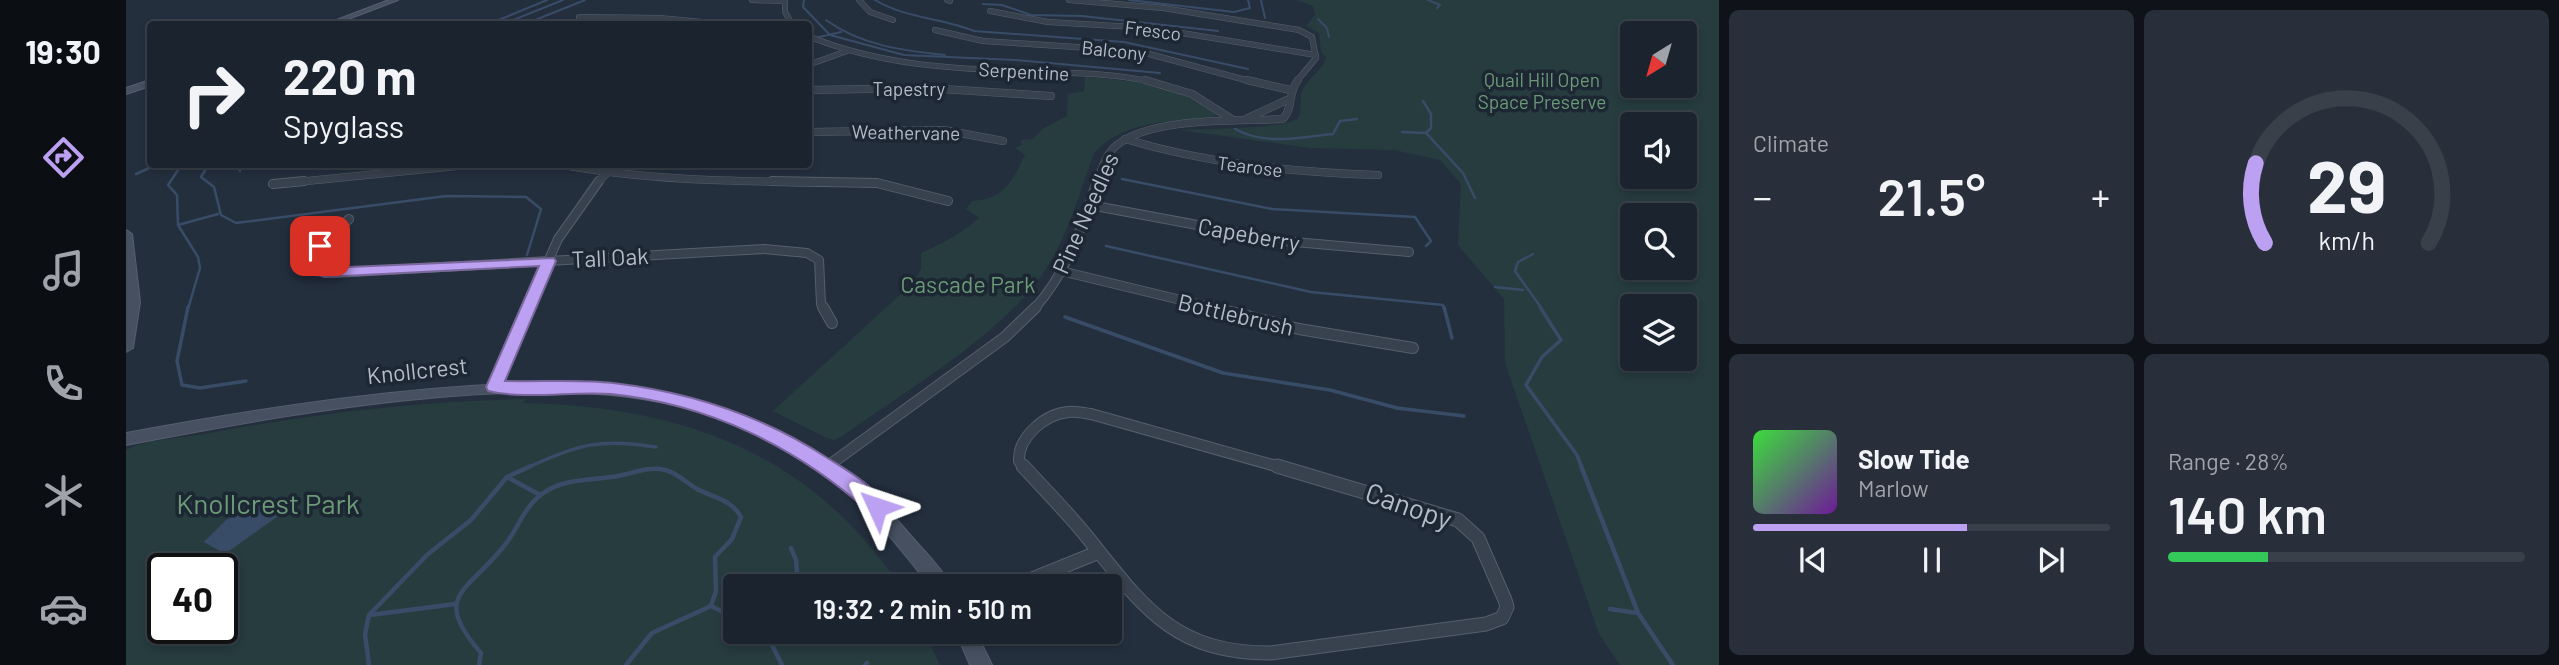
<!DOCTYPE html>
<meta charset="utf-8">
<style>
body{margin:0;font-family:Barlow,sans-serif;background:#282f3a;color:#f1f3f6;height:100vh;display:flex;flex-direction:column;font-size:26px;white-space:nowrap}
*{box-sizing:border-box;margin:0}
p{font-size:23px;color:#a0a4aa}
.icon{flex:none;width:38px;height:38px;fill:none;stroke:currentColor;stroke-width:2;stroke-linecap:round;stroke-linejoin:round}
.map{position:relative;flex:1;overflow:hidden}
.drawer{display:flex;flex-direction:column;gap:10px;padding:10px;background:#0f1319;width:840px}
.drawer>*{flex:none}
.banner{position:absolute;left:21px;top:21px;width:665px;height:147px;border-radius:7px;box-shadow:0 4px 10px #0003,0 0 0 2px #39404a;background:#1b232e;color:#f1f3f6;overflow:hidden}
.needle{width:46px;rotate:217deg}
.controls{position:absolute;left:1494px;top:21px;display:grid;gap:14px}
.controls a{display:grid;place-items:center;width:77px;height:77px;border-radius:7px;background:#1b232e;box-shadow:0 4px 10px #0003,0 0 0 2px #39404a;font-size:35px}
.speed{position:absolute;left:21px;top:553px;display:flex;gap:14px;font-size:35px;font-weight:700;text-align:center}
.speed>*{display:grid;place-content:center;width:91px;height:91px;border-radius:50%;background:#1b232e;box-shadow:0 4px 10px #0003,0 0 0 2px #39404a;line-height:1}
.speed .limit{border:4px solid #111;border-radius:10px;background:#fff;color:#111}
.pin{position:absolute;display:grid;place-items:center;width:60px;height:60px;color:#fff;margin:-30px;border-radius:14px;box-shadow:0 4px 10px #0006}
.me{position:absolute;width:77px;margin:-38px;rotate:312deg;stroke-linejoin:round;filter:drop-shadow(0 0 5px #0008)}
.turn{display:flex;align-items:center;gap:24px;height:147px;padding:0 21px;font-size:32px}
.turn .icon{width:91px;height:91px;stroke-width:2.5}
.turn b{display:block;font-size:49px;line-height:60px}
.big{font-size:52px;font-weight:600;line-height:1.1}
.drawer .widget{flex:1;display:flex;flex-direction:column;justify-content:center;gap:10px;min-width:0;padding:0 24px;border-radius:10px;background:#282f3a}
.drawer .dial{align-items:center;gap:0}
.dial svg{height:182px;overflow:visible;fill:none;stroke:#39404a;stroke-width:7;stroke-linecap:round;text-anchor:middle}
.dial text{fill:#f1f3f6;stroke:none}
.song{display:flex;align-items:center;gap:21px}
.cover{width:84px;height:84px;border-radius:10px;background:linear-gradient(135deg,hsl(120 70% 55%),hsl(280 70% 35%))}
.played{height:7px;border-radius:4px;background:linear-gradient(90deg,#bca0f2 60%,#39404a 60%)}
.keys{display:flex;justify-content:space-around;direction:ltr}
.heat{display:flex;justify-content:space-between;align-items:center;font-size:38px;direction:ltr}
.charge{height:10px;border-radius:5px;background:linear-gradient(90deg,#34c759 28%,#39404a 0)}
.drawer .tiles{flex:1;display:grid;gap:10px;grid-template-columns:repeat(2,1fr)}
.trip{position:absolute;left:597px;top:574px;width:399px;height:70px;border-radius:7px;background:#1b232e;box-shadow:0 4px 10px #0003,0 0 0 2px #39404a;font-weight:600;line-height:70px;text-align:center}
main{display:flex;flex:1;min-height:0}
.tabs{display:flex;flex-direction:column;width:126px;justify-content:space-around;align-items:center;background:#0b0e12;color:#a0a4aa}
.tabs .icon{width:49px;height:49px}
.tabs .selected{color:#bca0f2}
.tabs b{font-size:32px;color:#f1f3f6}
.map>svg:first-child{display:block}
</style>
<main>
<nav class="tabs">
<b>19:30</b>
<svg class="icon selected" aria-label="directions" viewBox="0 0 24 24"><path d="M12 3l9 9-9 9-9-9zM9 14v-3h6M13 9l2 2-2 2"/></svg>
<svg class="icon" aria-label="music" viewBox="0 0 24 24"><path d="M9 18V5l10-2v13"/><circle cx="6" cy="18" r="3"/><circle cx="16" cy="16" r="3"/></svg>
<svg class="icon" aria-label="phone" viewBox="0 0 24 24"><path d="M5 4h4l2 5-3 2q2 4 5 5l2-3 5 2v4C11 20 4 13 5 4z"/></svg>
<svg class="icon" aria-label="climate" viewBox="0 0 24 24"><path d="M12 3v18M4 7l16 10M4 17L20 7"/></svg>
<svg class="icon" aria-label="car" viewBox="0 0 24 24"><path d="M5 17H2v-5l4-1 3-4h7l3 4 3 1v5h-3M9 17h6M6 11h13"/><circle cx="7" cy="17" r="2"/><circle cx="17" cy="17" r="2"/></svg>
</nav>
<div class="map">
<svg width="1593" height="665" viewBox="0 0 1593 665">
<rect width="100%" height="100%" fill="#242f3e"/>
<g fill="#263c3f" fill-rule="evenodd">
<path d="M1171,0H1593V665H1494L1473,634L1379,363L1378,299L1332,245L1335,184L1314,160L1268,150L1184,148L1054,130C1071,129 1165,129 1172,118C1177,109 1172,97 1178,87C1185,76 1197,69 1200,57L1195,52L1193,33L1180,26L1189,15L1187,6ZM1507,33H1559V86H1507ZM1507,124H1559V177H1507ZM1507,215H1559V268H1507ZM1507,306H1559V359H1507Z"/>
<path d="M959,77C1002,80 1057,85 1091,116C1047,124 1001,117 968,153C955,189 944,228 925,261C884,331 783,388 718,435L708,440L699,437L647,411L787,283L795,269V253C817,243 835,234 853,218L840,209L846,201C878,200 886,181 899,155L889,148L896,145L895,140L907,139L916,129L941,116L942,94L958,91Z"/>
<path d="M401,399L396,403C554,406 683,451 774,586H609V632H799L814,665H0V450C21,439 54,438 78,434C185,414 292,401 401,399ZM37,569H96V628H37Z"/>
</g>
<path fill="#394c67" d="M133,503L155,514L99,554L78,542L100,520Z"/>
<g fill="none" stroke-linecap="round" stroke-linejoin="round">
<g stroke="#394c67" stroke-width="2">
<path d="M678,0L677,7L704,35L778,55L889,60L1034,73"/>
<path d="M749,0C778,18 816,18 848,31L998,42L1122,69"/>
<path d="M1003,0L1108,12L1124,8L1122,0"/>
<path d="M1135,0L1139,18"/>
<path d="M1302,0L1314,5L1311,8"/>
<path d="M857,4L876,5L905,15L956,16L1092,31"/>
<path d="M1192,19L1201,28L1203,37"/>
<path d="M700,20C734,45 778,51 819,55"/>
<path d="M370,22L399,24L459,0"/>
<path d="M382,22L437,0"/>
<path d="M363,24L421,0"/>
<path d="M693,37L715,32"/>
</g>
<g stroke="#394c67" stroke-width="2.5">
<path d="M1109,129C1140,146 1173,137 1207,134L1214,121L1231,119"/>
<path d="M1276,132L1300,133L1305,128V114L1297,101"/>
<path d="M1300,133L1337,173L1349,198"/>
<path d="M56,164L42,185L51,195L52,225L72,257L74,268L62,309"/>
<path d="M83,164L75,177L88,187L95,215L110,223L320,196L400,197L415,209L401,255"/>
<path d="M111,164L114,171"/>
<path d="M10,174L32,164"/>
<path d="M996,179L1146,209L1289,217L1305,241L1300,246"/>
<path d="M52,225L92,214"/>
<path d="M980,246L1185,292L1317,305L1318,309"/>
<path d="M1407,254L1392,262L1389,271L1416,309"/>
<path d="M1369,287L1397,290"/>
</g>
<g stroke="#394c67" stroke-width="3.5">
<path d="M62,307L51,361L56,385L74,388L120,381"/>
<path d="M1318,307L1326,338"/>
<path d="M1414,307L1435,340L1416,357L1400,385L1451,455L1456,468"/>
<path d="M939,317L1097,373L1204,390L1271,408L1338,416"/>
<path d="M401,468C452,444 475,438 530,447"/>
</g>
<g stroke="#394c67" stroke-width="4.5">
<path d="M1455,466L1512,613L1547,665"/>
<path d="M381,477L414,495"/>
<path d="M665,548L670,560L672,586"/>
<path d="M585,606L609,618"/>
<path d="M1484,609L1512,613"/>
<path d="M244,615L329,604"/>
<path d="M630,632L645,643L656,665"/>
<path d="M644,643L654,632"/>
<path d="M243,665L239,634L243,615L302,554L345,520L381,477L405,466"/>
<path d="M353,665L355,653C304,595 342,592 378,546C391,531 396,511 411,498C434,477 464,481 492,476C508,473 523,466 539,470C552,473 560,483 571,489C588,498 605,499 615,517L606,539L589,557L590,591L585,606L526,633L500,665"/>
<path d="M739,665L741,663"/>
</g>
<defs>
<g id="street-far4">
<path d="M626,0L658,1"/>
<path d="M659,0V12L666,24"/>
<path d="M733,0L744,12L767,20"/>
<path d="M821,0L824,1"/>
<path d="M943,0L1037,8L1173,30L1186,37L1190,58L1170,82"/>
<path d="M864,11L922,22L1025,28L1190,55"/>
<path d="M453,17L533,18L597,24"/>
<path d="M809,30L857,41L1012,51L1127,82"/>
<path d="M682,36C755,66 830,69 909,72C948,73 988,73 1026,82"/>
<path d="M682,65L721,51"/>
</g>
<g id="street-far3">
<path d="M1019,80L1066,94L1107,120"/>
<path d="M1121,80L1164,90"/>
<path d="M682,90L801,88L925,96"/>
<path d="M1120,119L1161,100"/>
<path d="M682,132L818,130L877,141"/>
<path d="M999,139C1082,164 1166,172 1252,175"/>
<path d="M432,164C532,183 633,181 735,183"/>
<path d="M161,183L351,164"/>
<path d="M471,183L490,164"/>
<path d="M971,183C975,170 980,153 991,145C1028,116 1112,122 1157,119C1167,109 1162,92 1172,80"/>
</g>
<g id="street-far2">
<path d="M646,181L751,183L822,201"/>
<path d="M147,184L178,181"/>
<path d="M964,205L1157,241L1283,252"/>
<path d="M223,219L194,246L188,271L208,273L638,249L681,253L693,260L695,304L698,309"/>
<path d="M935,271L1092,309"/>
<path d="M401,309L432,239L473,181"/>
<path d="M908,309C941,273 956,227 971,181"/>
</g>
<g id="street-far1">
<path d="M697,307L706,323"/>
<path d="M1085,307L1173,329L1287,348"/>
<path d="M369,387L401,307"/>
<path d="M702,466L879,337L910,307"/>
<path d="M899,468L893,461C892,437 919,414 942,412C949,411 958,413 965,414L1157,468"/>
</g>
<g id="street">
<path d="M897,466C919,490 942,513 962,538C1017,607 1048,653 1144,653L1360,624L1376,618L1381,607L1379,600L1352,538L1332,520L1151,466"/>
<path d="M889,586L973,552"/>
</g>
<g id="secondary">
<path d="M263,0H272L209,24H200Z"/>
<path d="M24,80V86L0,94V88Z"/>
<path d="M0,230L6,234L14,302L7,348L0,352Z"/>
<path d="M439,382C463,384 489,385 514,389C619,407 716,451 785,536C798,551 816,568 825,586H804C772,546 741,505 699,474C663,448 620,426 577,413C493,387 401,390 314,397C208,406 104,425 0,445V433C146,406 291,384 439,382Z"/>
<path d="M830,632H850L866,665H844Z"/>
</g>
</defs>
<use href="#street-far4" stroke="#565f6c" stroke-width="6"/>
<use href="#street-far3" stroke="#565f6c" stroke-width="8"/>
<use href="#street-far2" stroke="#565f6c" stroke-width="10"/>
<use href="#street-far1" stroke="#565f6c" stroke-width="12"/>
<use href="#street" stroke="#565f6c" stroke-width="15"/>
<use href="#secondary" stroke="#565f6c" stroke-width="2"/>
<use href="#street-far4" stroke="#38414e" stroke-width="5"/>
<use href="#street-far3" stroke="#38414e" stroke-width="7"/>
<use href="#street-far2" stroke="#38414e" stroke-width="8"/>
<use href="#street-far1" stroke="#38414e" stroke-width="10"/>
<use href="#street" stroke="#38414e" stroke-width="13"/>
<use href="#secondary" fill="#465061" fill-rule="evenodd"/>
</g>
<path fill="#bca0f2" stroke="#7a689d" stroke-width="2" d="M194,242L201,246L194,266L200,268L428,258L430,261L379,381C415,382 452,379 487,383C564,392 639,417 703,459C722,471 750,487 761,507L758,512H743C671,447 583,404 485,394C447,391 399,400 362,391L360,387L413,266L198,277L179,268L188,246Z"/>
<g text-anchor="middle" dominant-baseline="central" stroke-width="7" stroke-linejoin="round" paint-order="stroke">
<g font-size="19" fill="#b4bcc9" stroke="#1d2633">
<text transform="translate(1027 30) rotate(7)">Fresco</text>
<text transform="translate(988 50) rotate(6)">Balcony</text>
<text transform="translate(898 71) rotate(3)">Serpentine</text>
<text x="783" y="88">Tapestry</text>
<text transform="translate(780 132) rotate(1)">Weathervane</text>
<text transform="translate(1124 166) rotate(7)">Tearose</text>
</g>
<g font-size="19" fill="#6b9a76" stroke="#1d2633">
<text x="1416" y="79">Quail Hill Open<tspan x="1416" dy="22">Space Preserve</tspan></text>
</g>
<g font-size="23" fill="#b4bcc9" stroke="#1d2633">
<text transform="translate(959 213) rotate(-66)">Pine Needles</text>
<text transform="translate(1123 234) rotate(10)">Capeberry</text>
<text transform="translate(484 257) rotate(-3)">Tall Oak</text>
<text transform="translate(1110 314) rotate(13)">Bottlebrush</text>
<text transform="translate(291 370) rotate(-6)">Knollcrest</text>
</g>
<g font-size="23" fill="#6b9a76" stroke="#1d2633">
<text x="842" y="284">Cascade Park</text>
</g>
<g font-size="28" fill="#6b9a76" stroke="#1d2633">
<text x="142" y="503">Knollcrest Park</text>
</g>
<g font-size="28" fill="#b4bcc9" stroke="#1d2633">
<text transform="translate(1283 505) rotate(19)">Canopy</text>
</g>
</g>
</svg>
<div class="controls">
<a><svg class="needle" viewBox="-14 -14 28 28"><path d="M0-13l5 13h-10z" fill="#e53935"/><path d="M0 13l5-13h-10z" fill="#a0a4aa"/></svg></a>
<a><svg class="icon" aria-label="sound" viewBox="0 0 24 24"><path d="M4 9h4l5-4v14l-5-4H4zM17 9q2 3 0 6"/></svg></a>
<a><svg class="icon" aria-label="search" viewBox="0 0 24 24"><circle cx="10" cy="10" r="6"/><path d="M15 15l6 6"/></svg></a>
<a><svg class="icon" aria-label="layers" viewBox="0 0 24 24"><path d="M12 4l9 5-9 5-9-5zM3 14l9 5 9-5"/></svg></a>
</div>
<div class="speed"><div class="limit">40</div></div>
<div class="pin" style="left:194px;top:246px;background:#d93025"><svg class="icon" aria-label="arrive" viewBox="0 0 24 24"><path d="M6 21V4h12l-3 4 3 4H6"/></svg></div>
<svg class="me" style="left:751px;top:507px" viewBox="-20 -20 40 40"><path d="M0-17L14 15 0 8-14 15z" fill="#bca0f2" stroke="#fff" stroke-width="4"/></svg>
<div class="trip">19:32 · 2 min · 510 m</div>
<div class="banner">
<div class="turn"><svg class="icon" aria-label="right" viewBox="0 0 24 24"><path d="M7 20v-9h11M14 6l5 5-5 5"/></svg><div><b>220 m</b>Spyglass</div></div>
</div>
</div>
<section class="drawer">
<div class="tiles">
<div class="widget"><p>Climate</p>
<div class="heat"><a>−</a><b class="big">21.5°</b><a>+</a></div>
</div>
<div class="widget dial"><svg viewBox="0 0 100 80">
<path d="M14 69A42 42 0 1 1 86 69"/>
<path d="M14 69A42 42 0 0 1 10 34" stroke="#bca0f2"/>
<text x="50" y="56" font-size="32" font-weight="700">29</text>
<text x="50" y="72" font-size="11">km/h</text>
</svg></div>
<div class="widget">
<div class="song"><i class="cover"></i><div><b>Slow Tide</b><p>Marlow</p></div></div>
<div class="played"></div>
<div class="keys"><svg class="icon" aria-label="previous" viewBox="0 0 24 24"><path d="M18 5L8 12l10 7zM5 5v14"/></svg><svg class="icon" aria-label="pause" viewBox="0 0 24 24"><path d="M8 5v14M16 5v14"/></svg><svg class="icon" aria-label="next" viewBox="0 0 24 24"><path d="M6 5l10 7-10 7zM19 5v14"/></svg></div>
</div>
<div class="widget"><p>Range · 28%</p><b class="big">140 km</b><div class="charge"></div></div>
</div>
</section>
</main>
